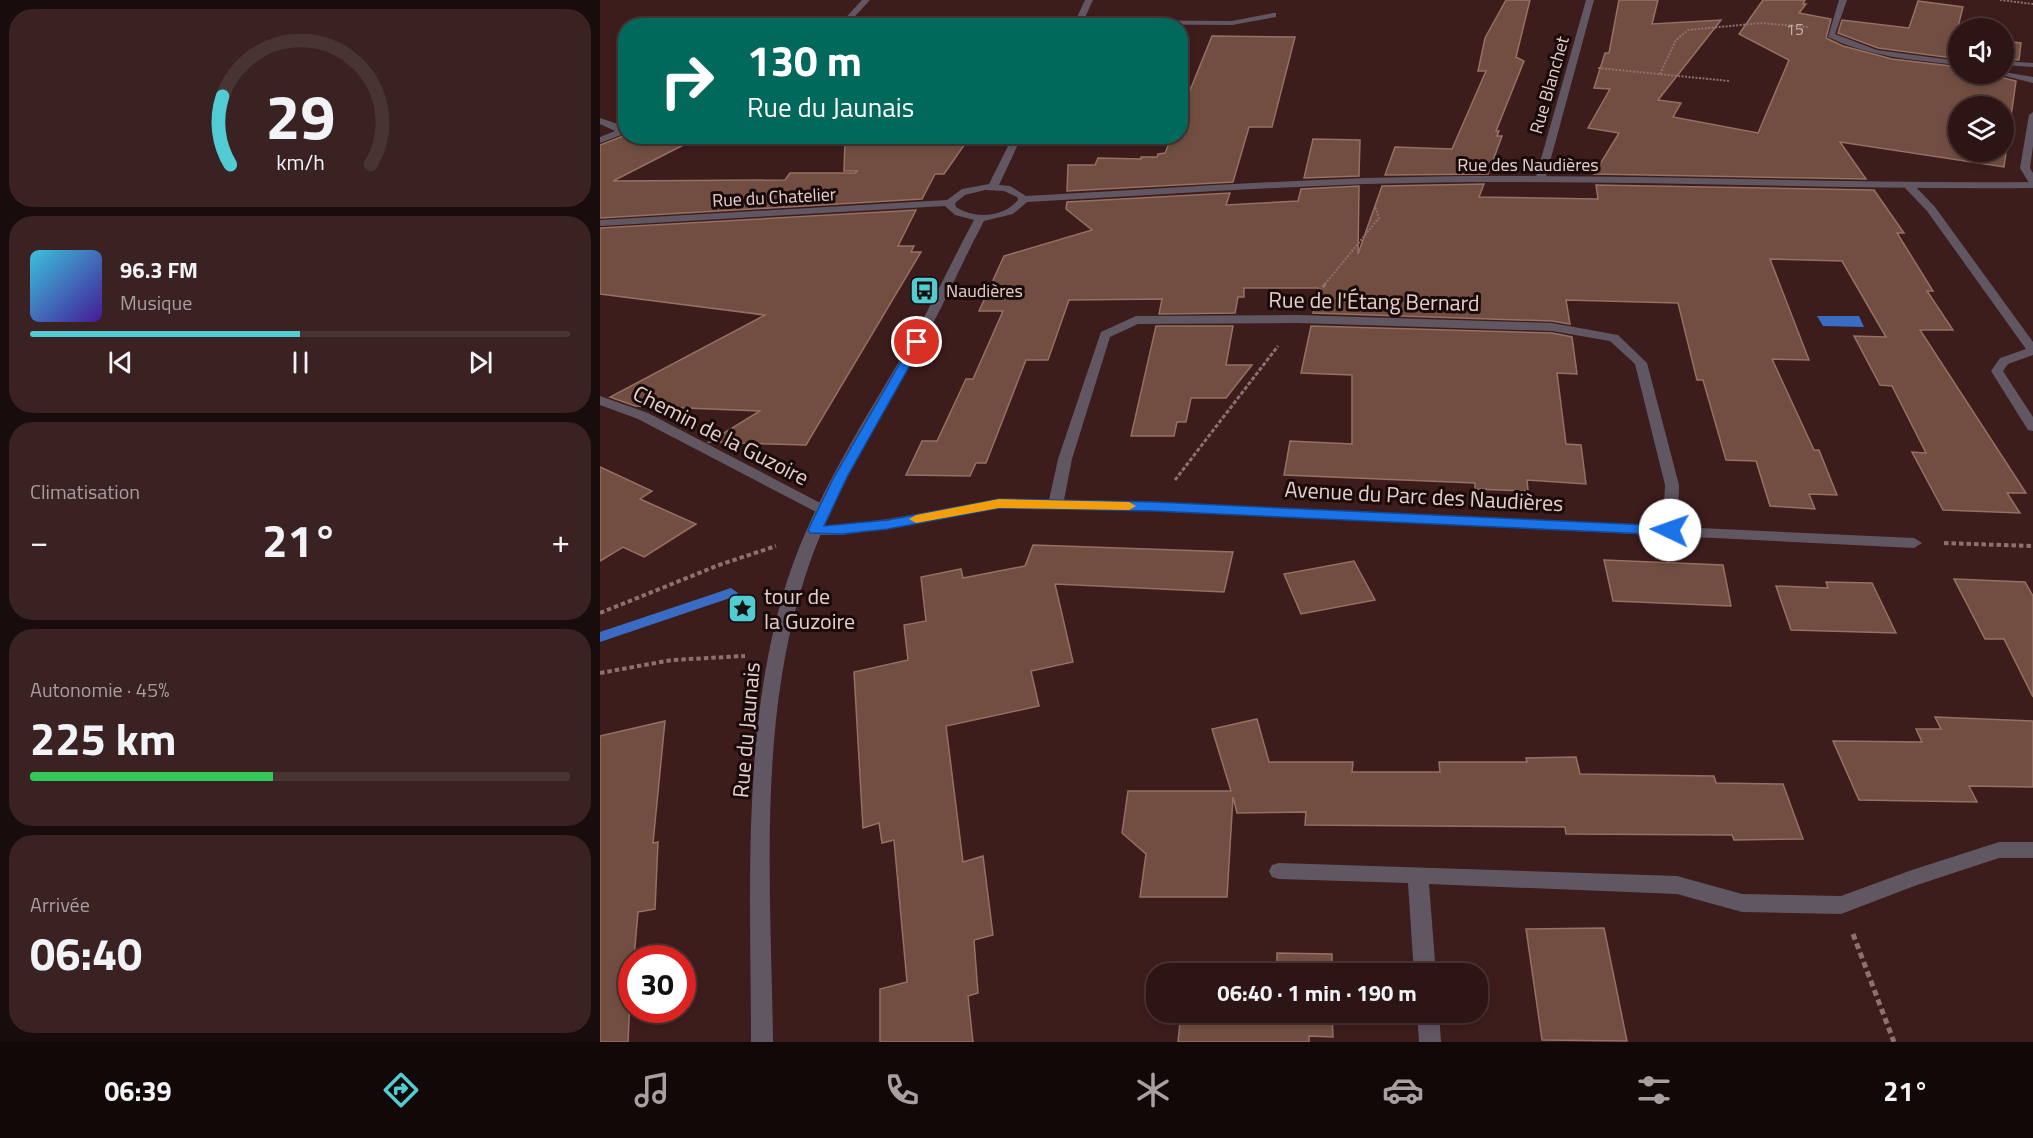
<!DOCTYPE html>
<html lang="fr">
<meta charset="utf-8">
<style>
body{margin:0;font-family:"Titillium Web",sans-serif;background:#3a2222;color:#f1f3f6;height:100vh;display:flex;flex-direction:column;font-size:22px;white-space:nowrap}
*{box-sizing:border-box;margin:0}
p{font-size:20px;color:#a79fa0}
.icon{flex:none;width:33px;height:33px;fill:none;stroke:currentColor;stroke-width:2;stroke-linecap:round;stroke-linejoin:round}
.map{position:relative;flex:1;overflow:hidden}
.drawer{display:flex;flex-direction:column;gap:9px;padding:9px;background:#190c0c;width:600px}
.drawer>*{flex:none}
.top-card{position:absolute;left:18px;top:18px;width:570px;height:126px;border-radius:24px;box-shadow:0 3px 9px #0003,0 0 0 2px #493434;background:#00695c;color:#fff;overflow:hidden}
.tools{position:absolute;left:1348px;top:18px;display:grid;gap:12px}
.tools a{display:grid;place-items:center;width:66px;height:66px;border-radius:50%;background:#2e1515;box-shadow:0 3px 9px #0003,0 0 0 2px #493434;font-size:30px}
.speed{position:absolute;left:18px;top:945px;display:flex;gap:12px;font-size:30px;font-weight:700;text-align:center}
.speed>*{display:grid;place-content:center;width:78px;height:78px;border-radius:50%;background:#2e1515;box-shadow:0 3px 9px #0003,0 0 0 2px #493434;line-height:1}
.speed .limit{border:9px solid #d22;background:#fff;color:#111}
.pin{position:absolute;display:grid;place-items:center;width:51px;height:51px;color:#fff;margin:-26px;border:3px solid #fff;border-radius:50%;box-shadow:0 2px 6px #0007}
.me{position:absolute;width:66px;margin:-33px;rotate:273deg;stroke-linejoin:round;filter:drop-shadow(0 0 4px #0008)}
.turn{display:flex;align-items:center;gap:21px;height:126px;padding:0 30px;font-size:27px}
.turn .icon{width:78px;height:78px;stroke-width:2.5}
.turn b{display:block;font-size:42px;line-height:51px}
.big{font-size:45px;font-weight:700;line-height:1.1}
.drawer .card{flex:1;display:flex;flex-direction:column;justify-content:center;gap:9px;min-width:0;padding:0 21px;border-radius:24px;background:#3a2222}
.drawer .dial{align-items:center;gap:0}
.dial svg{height:156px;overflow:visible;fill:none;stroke:#493434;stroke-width:7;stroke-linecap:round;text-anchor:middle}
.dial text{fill:#f1f3f6;stroke:none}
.song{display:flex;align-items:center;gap:18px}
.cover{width:72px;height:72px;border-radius:9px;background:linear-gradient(135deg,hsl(190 70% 55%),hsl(260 70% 35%))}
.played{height:6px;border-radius:3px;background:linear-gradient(90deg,#51ccd3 50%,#493434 50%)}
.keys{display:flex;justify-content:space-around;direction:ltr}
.heat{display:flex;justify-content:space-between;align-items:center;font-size:33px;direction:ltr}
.charge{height:9px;border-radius:4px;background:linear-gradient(90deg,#34c759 45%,#493434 0)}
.trip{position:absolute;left:546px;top:963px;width:342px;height:60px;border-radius:24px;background:#2e1515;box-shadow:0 3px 9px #0003,0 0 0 2px #493434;font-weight:700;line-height:60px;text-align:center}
.dock{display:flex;height:96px;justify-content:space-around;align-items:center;background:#120808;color:#a79fa0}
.dock .icon{width:42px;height:42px}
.dock .current{color:#51ccd3}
.dock b{font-size:27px;color:#f1f3f6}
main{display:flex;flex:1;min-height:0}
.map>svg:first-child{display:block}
</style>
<main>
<section class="drawer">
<div class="card dial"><svg viewBox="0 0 100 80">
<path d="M14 69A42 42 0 1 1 86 69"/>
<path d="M14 69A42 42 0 0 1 10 34" stroke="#51ccd3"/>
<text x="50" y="56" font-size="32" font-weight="700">29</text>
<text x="50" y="72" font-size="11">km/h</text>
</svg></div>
<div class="card">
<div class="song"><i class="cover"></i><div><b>96.3 FM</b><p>Musique</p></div></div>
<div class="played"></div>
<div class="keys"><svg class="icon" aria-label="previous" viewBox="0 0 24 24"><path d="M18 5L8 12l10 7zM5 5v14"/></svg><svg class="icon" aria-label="pause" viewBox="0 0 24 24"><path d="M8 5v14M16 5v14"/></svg><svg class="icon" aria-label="next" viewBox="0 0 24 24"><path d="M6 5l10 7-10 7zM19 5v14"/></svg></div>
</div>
<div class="card"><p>Climatisation</p>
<div class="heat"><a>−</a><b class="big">21°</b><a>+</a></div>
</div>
<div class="card"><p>Autonomie · 45%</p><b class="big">225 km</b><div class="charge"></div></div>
<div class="card"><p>Arrivée</p><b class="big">06:40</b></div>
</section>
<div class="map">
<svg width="1433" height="1042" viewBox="0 0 1433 1042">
<rect width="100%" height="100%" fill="#3d1c1c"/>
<path fill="#3a6cc4" d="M1217,316H1259L1264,327L1223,326Z"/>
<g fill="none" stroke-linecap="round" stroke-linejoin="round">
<path fill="#3a6cc4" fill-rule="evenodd" d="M131,588L138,593L136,596L0,642V632Z"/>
</g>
<g fill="#714e41" stroke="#967062" stroke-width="1.5" fill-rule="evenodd">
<path d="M906,0H930L916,57L924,61L896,131H899L897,136H902L888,174L785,175L795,147L852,149L886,71H878L885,38Z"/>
<path d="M1019,0H1058L1052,24L1121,20L1058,100L1081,103L1073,117L1158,133L1189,60L1139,34L1163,0H1205L1203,4H1206L1199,13L1231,19L1226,38L1243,46L1292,59L1359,67V74H1395L1396,76L1416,81L1404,167L1240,142L1266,179L994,174L1019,133L988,128L1010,89L994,88L1005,53H1009ZM1359,106H1404V152H1359Z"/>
<path d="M1318,1L1363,7L1356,35H1359V59L1278,48L1238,33L1242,20L1309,28Z"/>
<path d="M612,36L695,37L672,127H649L633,182L467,191L468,165H495L498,158L541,159V157H557L558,154L565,153L572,136H580V115Z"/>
<path d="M1404,41L1421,43L1419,60L1404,59Z"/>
<path d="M23,136H101L13,181L185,180L190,173H255L257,171H244L245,139L367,141L344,174H335L322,199L0,218V145Z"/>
<path d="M713,139L760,140L759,176L704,178Z"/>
<path d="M884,184L879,197L998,199L996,185L1274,190L1304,233H1297L1333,291H1327L1353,330H1320L1426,493H1407L1420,513L1343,510L1312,452L1326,453L1292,386L1280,385L1254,336L1286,337L1242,261L1170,259L1209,360L1172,359L1214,450H1219L1237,495L1209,494L1215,509L1170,506L1156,461L1126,460L1103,380H1097L1078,303L966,300L970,324L952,321L713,313L718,288H644V297H638L635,313L559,314L562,299L469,300L448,360H426L386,463H376L370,476L306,475L322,441H337L366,379H373L403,311H379L404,256L492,230L466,209L467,202L630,193L626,205L698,201L701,189L759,186L758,254L782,186Z"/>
<path d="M316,210L298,246H314L311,252H321L206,445L109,442L160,411L35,406L10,397L165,315L0,294V228Z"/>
<path d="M556,326H633L626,365H652L626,398H591L586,422H577L574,436H531Z"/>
<path d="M711,326L952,333L972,337L977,374L957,373L966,444L981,445L986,484L927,480L928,491L875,489V483L684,475L690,441L752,444V375L701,373Z"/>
<path d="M0,467L52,491L40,499L96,524L44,557L23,547L0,561Z"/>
<path d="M433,545L633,552L624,592L455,584L473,662L431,671L439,706L346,726L363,862L383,856L393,935L374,940L378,993L368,996L373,1042H280V989L307,982L294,840L282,843L279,823L263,828L254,672L308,660L304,625L326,621L321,577L361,569L363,578L425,566Z"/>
<path d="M1004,560L1123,565L1131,606L1013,601Z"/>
<path d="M754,561L775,600L701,614L684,574Z"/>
<path d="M1354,579L1425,582L1433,596V697L1404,639H1385Z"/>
<path d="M1226,582L1272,583L1296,633L1191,630L1176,586L1228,588Z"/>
<path d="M1335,717L1433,721V787L1369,786L1377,802L1259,800L1233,741L1322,742L1316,729H1341Z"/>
<path d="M657,719L669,762H753L752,772H840L839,762H927L926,758L976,757L980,774L1114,776L1116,783L1183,784L1203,839L1134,840L1132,835L966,834L965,827L705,825L706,812L637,813L633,797L627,897H540L546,854L522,833L528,791H631L612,729Z"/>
<path d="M65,721L53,843L58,842L55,909L38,912L34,958H32L28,1042H0V736Z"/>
<path d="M1004,928L1027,1041L942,1040L926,929Z"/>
<path d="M677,953L732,954V974H592L602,969L677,968Z"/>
<path d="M581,1012H732L733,1037L709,1036V1042H578Z"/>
</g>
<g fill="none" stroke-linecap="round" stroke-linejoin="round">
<g stroke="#8d7070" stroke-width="2" stroke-dasharray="2 1.5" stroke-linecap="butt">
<path d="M1400,0L1433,4"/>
<path d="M998,68L1129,81"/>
<path d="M1060,74L1076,40L1088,30L1162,23L1208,27"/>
<path d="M725,284L779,218L775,207"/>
</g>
<g stroke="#8d7070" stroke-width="3" stroke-dasharray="4 2" stroke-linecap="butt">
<path d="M719,292L726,283"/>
<path d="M575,480L678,346"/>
</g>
<g stroke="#8d7070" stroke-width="4" stroke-dasharray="4.5 3" stroke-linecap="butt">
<path d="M1344,543L1433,546"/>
<path d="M0,613L119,565L176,546"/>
<path d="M0,673L72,660L145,656"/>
</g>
<path stroke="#8d7070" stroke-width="5" stroke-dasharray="6 4" stroke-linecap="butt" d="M1253,934L1294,1042"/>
<g fill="#615763" fill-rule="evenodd">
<path d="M262,0H270L246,26H238Z"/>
<path d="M986,0H994L945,180L936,182L935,180Z"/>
<path d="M1239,0H1247L1235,34L1277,50L1359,61V65C1314,60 1269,57 1228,37Z"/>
<path d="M673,13H676V17L632,25L479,24L475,22L479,20L632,21Z"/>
<path d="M1404,61L1433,63V67L1404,65Z"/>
<path d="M1404,72L1433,77V83L1397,74Z"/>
<path d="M1433,112V146L1430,168L1433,173V184L1429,183L1420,168L1429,115Z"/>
<path d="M0,118L26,127V133L0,143V137L15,131L0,124Z"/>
<path d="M1305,184H1313L1335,207L1433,342V355L1408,364L1403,371L1433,417V431L1428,430L1391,371L1400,358L1426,349L1327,211L1305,188Z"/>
<path d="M698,315L952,323L1018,335L1047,363L1079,485L1078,527L1314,538L1322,543L1314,548L554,510L399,508L242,535H215L207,530L215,525H242L288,519L399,500H449L458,459L501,332L536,316ZM698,323L952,331L1010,341L1035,364L1065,485L1063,526L554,502L464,500L472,459L510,337L538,324Z"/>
<path d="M0,396L48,413L228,507L230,510L223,515L218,513L38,419L0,405Z"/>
<path d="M1399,842H1433V858H1399L1317,885L1241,914L1142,912L1077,894L829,884L836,974H814L808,883L679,879L672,877L669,871L672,865L679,863L1077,876L1142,894L1241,896L1312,870Z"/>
<path d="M817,1012H839L841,1042H819Z"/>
</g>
<g fill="#615763" fill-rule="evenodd">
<path d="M485,0H493L481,26H473Z"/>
<path d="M413,136H422L399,185L410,186L426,196C539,190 652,182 765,178C987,171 1210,184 1433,182V188C1211,190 988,177 765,184C652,188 540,196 427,202L413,214L384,221C364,258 348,297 327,334C281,418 228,498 201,590C158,736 171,893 173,1042H151C151,892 141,736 184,591C211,501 264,422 311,341C334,301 352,260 374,220L355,215L345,206L0,226V220L347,200L362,189L389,184ZM385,190L404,191L417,197L418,200C403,218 374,219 356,207L355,203L365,195Z"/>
</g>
</g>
<path fill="#1a73e8" stroke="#114b97" stroke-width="1.5" d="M317,338L323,342L247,477L224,526L288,520L399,499L554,502L1070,526L1077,530L1070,535L554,511L399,508L288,529L242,534L210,533L208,530L234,477L312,342Z"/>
<path fill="#f59e0b" d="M399,499L529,502L536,506L529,510L399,508L316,523L309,519L316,515Z"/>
<defs>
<symbol id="bus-square" viewBox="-11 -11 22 22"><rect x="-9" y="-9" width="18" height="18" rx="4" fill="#51ccd3" stroke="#1a0b0b"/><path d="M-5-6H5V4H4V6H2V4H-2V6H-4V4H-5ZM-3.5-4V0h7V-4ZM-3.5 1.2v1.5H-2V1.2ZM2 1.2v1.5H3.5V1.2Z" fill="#111"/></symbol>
<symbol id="sight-square" viewBox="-11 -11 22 22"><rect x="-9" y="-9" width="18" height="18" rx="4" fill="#51ccd3" stroke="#1a0b0b"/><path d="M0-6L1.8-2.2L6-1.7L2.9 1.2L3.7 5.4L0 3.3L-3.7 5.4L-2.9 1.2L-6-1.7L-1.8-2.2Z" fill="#111"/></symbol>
</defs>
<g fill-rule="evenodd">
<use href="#bus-square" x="308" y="274" width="33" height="33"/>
<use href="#sight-square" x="126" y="592" width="33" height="33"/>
</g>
<g text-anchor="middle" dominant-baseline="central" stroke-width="6" stroke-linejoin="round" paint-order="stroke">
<g font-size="16" fill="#c9aeaa">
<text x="1195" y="29">15</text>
</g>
<g font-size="18" fill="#e6cecd" stroke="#1a0b0b">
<text transform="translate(949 85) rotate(-74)">Rue Blanchet</text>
<text x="928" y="164">Rue des Naudières</text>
<text transform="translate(174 197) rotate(-3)">Rue du Chatelier</text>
</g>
<g font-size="18" fill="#e6cecd" stroke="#1a0b0b" text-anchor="start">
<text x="346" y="290">Naudières</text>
</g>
<g font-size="22" fill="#e6cecd" stroke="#1a0b0b">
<text transform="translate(774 301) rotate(1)">Rue de l'Étang Bernard</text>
<text transform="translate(121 435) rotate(27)">Chemin de la Guzoire</text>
<text transform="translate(824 496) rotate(3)">Avenue du Parc des Naudières</text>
<text transform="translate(146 730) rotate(-85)">Rue du Jaunais</text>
</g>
<g font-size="22" fill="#e6cecd" stroke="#1a0b0b" text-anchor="start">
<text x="164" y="596">tour de<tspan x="164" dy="25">la Guzoire</tspan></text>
</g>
</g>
</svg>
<div class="tools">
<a><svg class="icon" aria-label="sound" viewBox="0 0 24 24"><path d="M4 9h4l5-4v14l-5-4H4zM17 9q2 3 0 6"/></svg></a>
<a><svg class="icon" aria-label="layers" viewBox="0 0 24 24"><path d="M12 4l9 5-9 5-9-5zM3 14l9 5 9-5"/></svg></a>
</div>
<div class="speed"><div class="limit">30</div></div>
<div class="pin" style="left:317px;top:342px;background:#d93025"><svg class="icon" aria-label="arrive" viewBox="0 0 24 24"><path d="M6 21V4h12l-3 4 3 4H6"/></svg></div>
<svg class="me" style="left:1070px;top:530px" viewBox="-20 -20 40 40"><circle r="19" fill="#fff"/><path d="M0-13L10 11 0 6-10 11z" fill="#1a73e8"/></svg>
<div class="trip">06:40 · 1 min · 190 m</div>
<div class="top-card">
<div class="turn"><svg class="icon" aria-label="right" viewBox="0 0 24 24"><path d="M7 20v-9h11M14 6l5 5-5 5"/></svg><div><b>130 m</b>Rue du Jaunais</div></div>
</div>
</div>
</main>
<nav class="dock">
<b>06:39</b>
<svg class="icon current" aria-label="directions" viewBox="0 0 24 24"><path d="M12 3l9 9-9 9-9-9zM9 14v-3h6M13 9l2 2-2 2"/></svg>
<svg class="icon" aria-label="music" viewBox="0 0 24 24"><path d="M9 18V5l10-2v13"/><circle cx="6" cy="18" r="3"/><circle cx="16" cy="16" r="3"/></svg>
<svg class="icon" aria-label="phone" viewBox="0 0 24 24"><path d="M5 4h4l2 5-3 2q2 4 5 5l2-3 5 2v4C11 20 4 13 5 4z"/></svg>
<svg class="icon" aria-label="climate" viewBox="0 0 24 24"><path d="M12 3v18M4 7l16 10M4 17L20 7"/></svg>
<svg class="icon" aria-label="car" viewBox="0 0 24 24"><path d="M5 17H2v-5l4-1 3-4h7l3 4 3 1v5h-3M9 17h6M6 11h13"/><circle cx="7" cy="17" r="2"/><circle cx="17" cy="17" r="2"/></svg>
<svg class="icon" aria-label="filters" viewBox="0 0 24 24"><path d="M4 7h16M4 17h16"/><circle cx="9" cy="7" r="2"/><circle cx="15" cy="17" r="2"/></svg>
<b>21°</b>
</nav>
